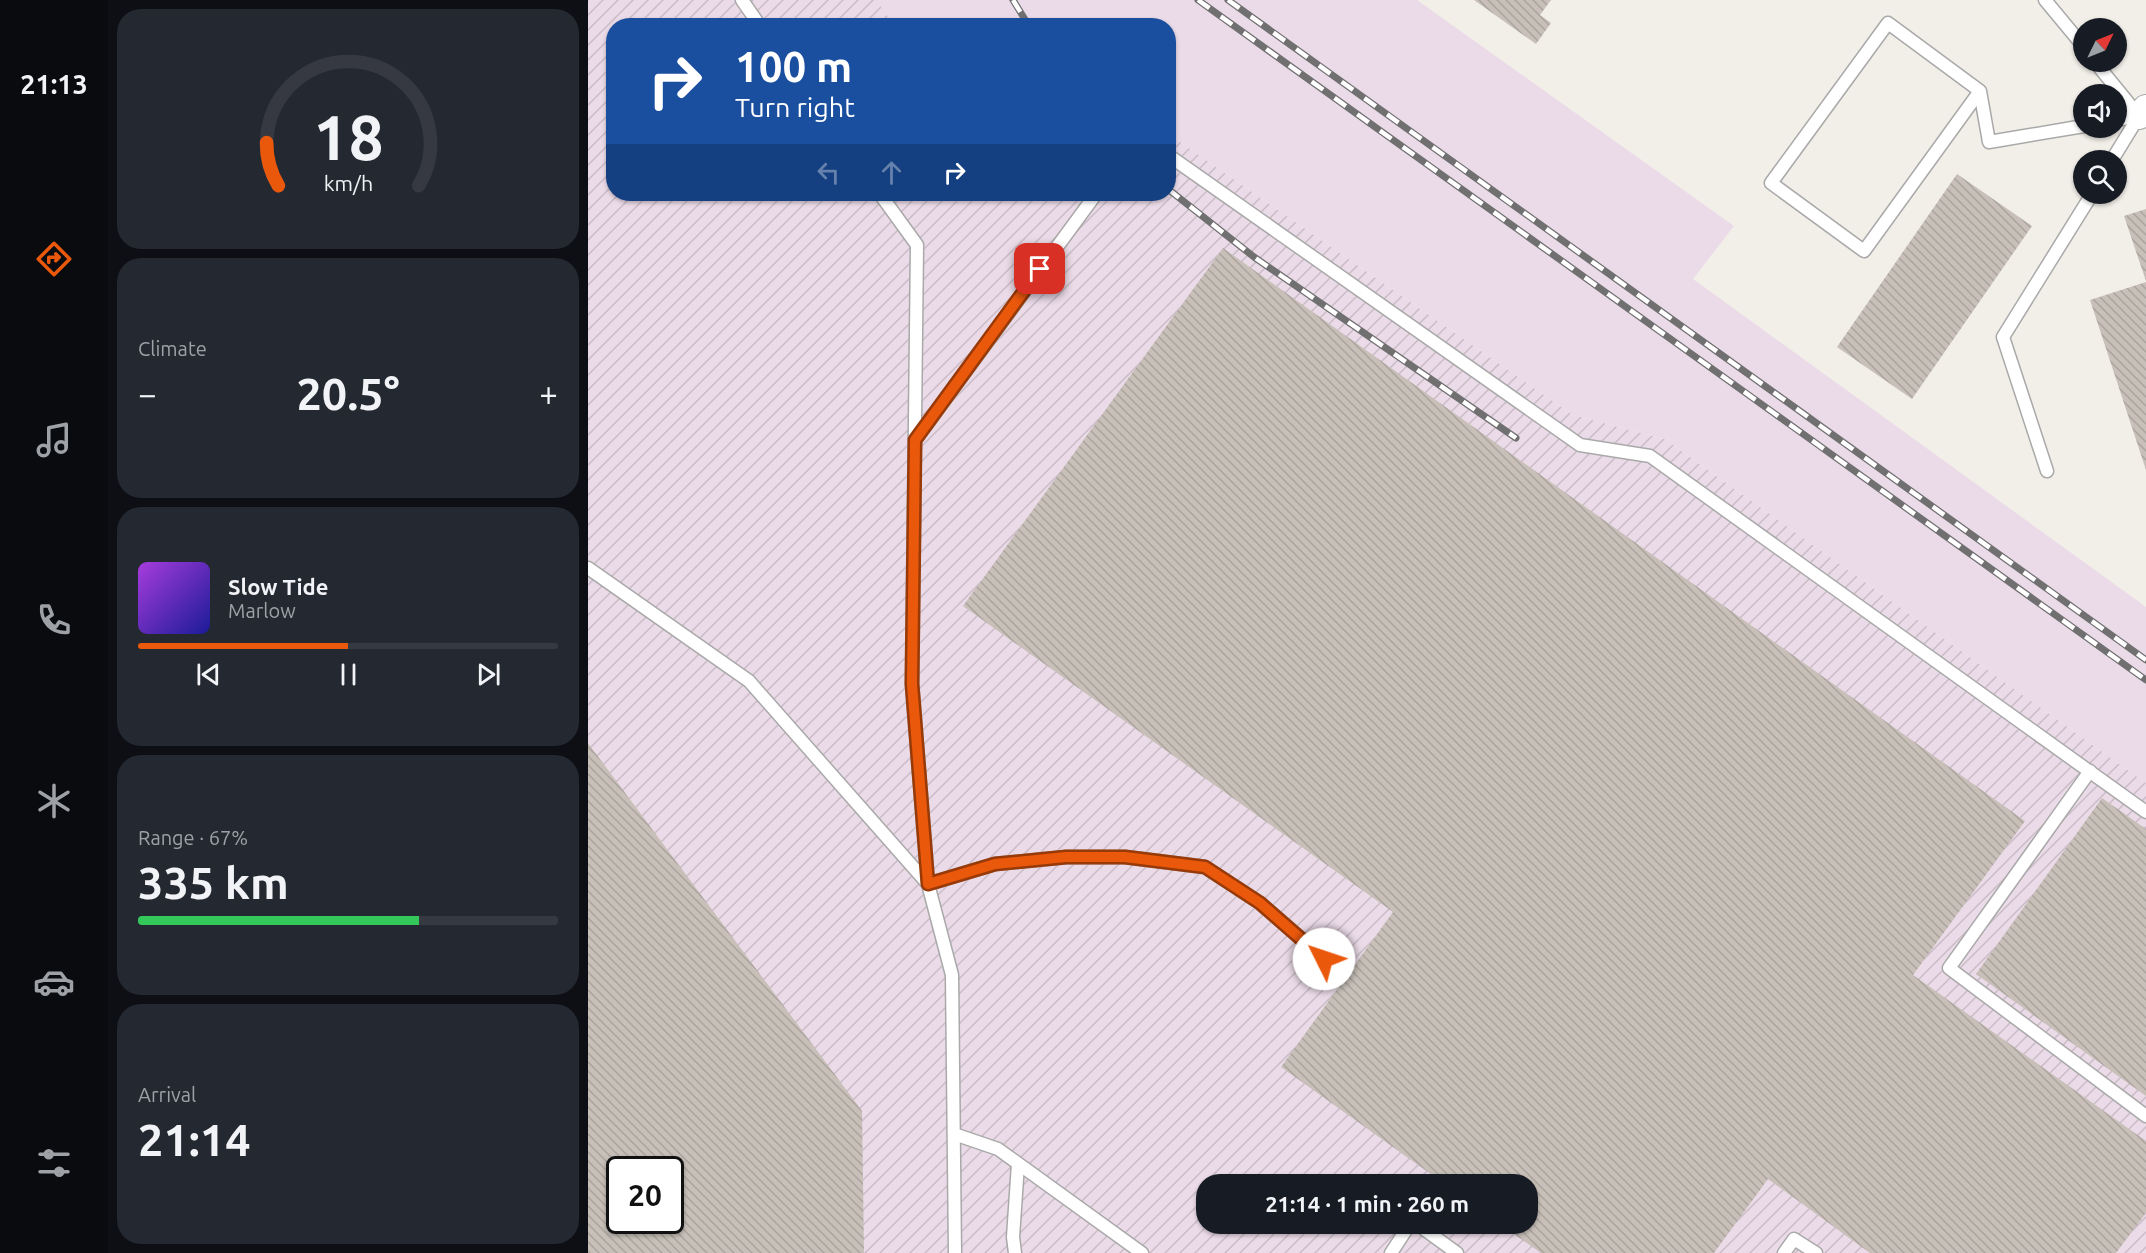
<!DOCTYPE html>
<meta charset="utf-8">
<style>
body{margin:0;font-family:Ubuntu,sans-serif;background:#242831;color:#f1f3f6;height:100vh;display:flex;flex-direction:column;font-size:22px;white-space:nowrap}
*{box-sizing:border-box;margin:0}
p{font-size:20px;color:#9ea1a6}
.icon{flex:none;width:33px;height:33px;fill:none;stroke:currentColor;stroke-width:2;stroke-linecap:round;stroke-linejoin:round}
.map{position:relative;flex:1;overflow:hidden}
.panel{display:flex;flex-direction:column;gap:9px;padding:9px;background:#0d0f14;width:480px}
.panel>*{flex:none}
.guide{position:absolute;left:18px;top:18px;width:570px;height:183px;border-radius:24px;box-shadow:0 2px 4px #0004;background:#1a4fa0;color:#fff;overflow:hidden}
.needle{width:39px;rotate:47deg}
.fabs{position:absolute;left:1485px;top:18px;display:grid;gap:12px}
.fabs a{display:grid;place-items:center;width:54px;height:54px;border-radius:50%;background:#171b24;box-shadow:0 2px 4px #0004;font-size:30px}
.speed{position:absolute;left:18px;top:1156px;display:flex;gap:12px;font-size:30px;font-weight:700;text-align:center}
.speed>*{display:grid;place-content:center;width:78px;height:78px;border-radius:50%;background:#171b24;box-shadow:0 2px 4px #0004;line-height:1}
.speed .limit{border:3px solid #111;border-radius:9px;background:#fff;color:#111}
.pin{position:absolute;display:grid;place-items:center;width:51px;height:51px;color:#fff;margin:-26px;border-radius:12px;box-shadow:0 3px 9px #0006}
.me{position:absolute;width:66px;margin:-33px;rotate:311deg;stroke-linejoin:round;filter:drop-shadow(0 0 4px #0008)}
.turn{display:flex;align-items:center;gap:21px;height:126px;padding:0 30px;font-size:27px}
.turn .icon{width:78px;height:78px;stroke-width:2.5}
.turn b{display:block;font-size:42px;line-height:51px}
.lanes{display:flex;align-items:center;height:57px;padding:0 30px;background:#0003;justify-content:center;gap:30px;direction:ltr}
.lanes .off{opacity:.35}
.big{font-size:45px;font-weight:700;line-height:1.1}
.panel .tile{flex:1;display:flex;flex-direction:column;justify-content:center;gap:9px;min-width:0;padding:0 21px;border-radius:24px;background:#242831}
.panel .dial{align-items:center;gap:0}
.dial svg{height:156px;overflow:visible;fill:none;stroke:#363941;stroke-width:7;stroke-linecap:round;text-anchor:middle}
.dial text{fill:#f1f3f6;stroke:none}
.song{display:flex;align-items:center;gap:18px}
.cover{width:72px;height:72px;border-radius:9px;background:linear-gradient(135deg,hsl(280 70% 55%),hsl(240 70% 35%))}
.played{height:6px;border-radius:3px;background:linear-gradient(90deg,#ea580c 50%,#363941 50%)}
.keys{display:flex;justify-content:space-around;direction:ltr}
.heat{display:flex;justify-content:space-between;align-items:center;font-size:33px;direction:ltr}
.charge{height:9px;border-radius:4px;background:linear-gradient(90deg,#34c759 67%,#363941 0)}
.trip{position:absolute;left:608px;top:1174px;width:342px;height:60px;border-radius:24px;background:#171b24;box-shadow:0 2px 4px #0004;font-weight:700;line-height:60px;text-align:center}
main{display:flex;flex:1;min-height:0}
.dock{display:flex;flex-direction:column;width:108px;justify-content:space-around;align-items:center;background:#090b0e;color:#9ea1a6}
.dock .icon{width:42px;height:42px}
.dock .selected{color:#ea580c}
.dock b{font-size:27px;color:#f1f3f6}
.map>svg:first-child{display:block}
</style>
<main>
<nav class="dock">
<b>21:13</b>
<svg class="icon selected" aria-label="directions" viewBox="0 0 24 24"><path d="M12 3l9 9-9 9-9-9zM9 14v-3h6M13 9l2 2-2 2"/></svg>
<svg class="icon" aria-label="music" viewBox="0 0 24 24"><path d="M9 18V5l10-2v13"/><circle cx="6" cy="18" r="3"/><circle cx="16" cy="16" r="3"/></svg>
<svg class="icon" aria-label="phone" viewBox="0 0 24 24"><path d="M5 4h4l2 5-3 2q2 4 5 5l2-3 5 2v4C11 20 4 13 5 4z"/></svg>
<svg class="icon" aria-label="climate" viewBox="0 0 24 24"><path d="M12 3v18M4 7l16 10M4 17L20 7"/></svg>
<svg class="icon" aria-label="car" viewBox="0 0 24 24"><path d="M5 17H2v-5l4-1 3-4h7l3 4 3 1v5h-3M9 17h6M6 11h13"/><circle cx="7" cy="17" r="2"/><circle cx="17" cy="17" r="2"/></svg>
<svg class="icon" aria-label="filters" viewBox="0 0 24 24"><path d="M4 7h16M4 17h16"/><circle cx="9" cy="7" r="2"/><circle cx="15" cy="17" r="2"/></svg>
</nav>
<section class="panel">
<div class="tile dial"><svg viewBox="0 0 100 80">
<path d="M14 69A42 42 0 1 1 86 69"/>
<path d="M14 69A42 42 0 0 1 8 47" stroke="#ea580c"/>
<text x="50" y="56" font-size="32" font-weight="700">18</text>
<text x="50" y="72" font-size="11">km/h</text>
</svg></div>
<div class="tile"><p>Climate</p>
<div class="heat"><a>−</a><b class="big">20.5°</b><a>+</a></div>
</div>
<div class="tile">
<div class="song"><i class="cover"></i><div><b>Slow Tide</b><p>Marlow</p></div></div>
<div class="played"></div>
<div class="keys"><svg class="icon" aria-label="previous" viewBox="0 0 24 24"><path d="M18 5L8 12l10 7zM5 5v14"/></svg><svg class="icon" aria-label="pause" viewBox="0 0 24 24"><path d="M8 5v14M16 5v14"/></svg><svg class="icon" aria-label="next" viewBox="0 0 24 24"><path d="M6 5l10 7-10 7zM19 5v14"/></svg></div>
</div>
<div class="tile"><p>Range · 67%</p><b class="big">335 km</b><div class="charge"></div></div>
<div class="tile"><p>Arrival</p><b class="big">21:14</b></div>
</section>
<div class="map">
<svg width="1558" height="1253" viewBox="0 0 1558 1253">
<defs>
<pattern id="industrial-furrows" width="10" height="10" patternUnits="userSpaceOnUse" patternTransform="scale(1.5)"><rect width="10" height="10" fill="#ebdbe8"/><path d="M-1 1l2-2M0 10L10 0M9 11l2-2" fill="none" stroke="#c9bcc7"/></pattern>
<pattern id="building-back-hatch" width="6" height="6" patternUnits="userSpaceOnUse" patternTransform="scale(1.5)"><rect width="6" height="6" fill="#c7bfb8"/><path d="M-1 5l2 2M0 0l6 6M5-1l2 2" fill="none" stroke="#aba49e"/></pattern>
</defs>
<rect width="100%" height="100%" fill="#f2efe9"/>
<path fill="url(#industrial-furrows)" fill-rule="evenodd" d="M0,0H400L433,25L26,26V194H580L581,134L985,415L1077,439L1558,783V1253H0ZM32,1170H82V1221H32ZM618,1185H939V1224H618Z"/>
<path fill="#ebdbe8" d="M288,0H829L1146,226L1105,279L1558,607V783L1077,439L985,415L581,134L580,26L306,25Z"/>
<g fill="url(#building-back-hatch)" fill-rule="evenodd">
<path d="M886,0H963L952,15L963,23L948,44Z"/>
<path d="M1369,174L1444,226L1324,399L1249,347Z"/>
<path d="M1558,209V281L1536,216Z"/>
<path d="M635,248L1437,821L1325,975L1558,1141V1213L1528,1253H1282L1180,1179L1126,1253H953L912,1224H939V1185H858L693,1067L805,912L375,606Z"/>
<path d="M1558,282V470L1502,300Z"/>
<path d="M0,743L274,1111L276,1253H0ZM32,1170H82V1221H32Z"/>
<path d="M1514,798L1558,829V1096L1388,974Z"/>
</g>
<g fill="none" stroke-linecap="round" stroke-linejoin="round">
<defs>
<g id="lane">
<path d="M154,0L172,26"/>
<path d="M1457,0L1496,47"/>
<path d="M1507,62L1551,116"/>
<path d="M1392,91L1276,251L1183,183L1300,23L1392,91L1401,142L1496,126"/>
<path d="M1528,120L1551,116"/>
<path d="M580,155L992,445L1062,456L1558,812"/>
<path d="M1524,160L1551,116"/>
<path d="M292,194L329,245L324,684L340,884L407,864L479,857H537L617,867L672,903L737,959"/>
<path d="M327,440L508,194"/>
<path d="M1459,471L1415,337L1504,194"/>
<path d="M0,568L161,681L340,884L364,975L367,1253"/>
<path d="M1502,771L1361,968L1558,1116"/>
<path d="M366,1134L410,1149L554,1253"/>
<path d="M829,1224L869,1253"/>
<path d="M427,1253L425,1237L430,1164"/>
<path d="M803,1253L822,1224"/>
<path d="M1196,1253L1206,1239L1228,1253"/>
</g>
<path id="street" d="M1551,116L1558,108"/>
</defs>
<use href="#lane" stroke="#a9a9a9" stroke-width="15"/>
<use href="#street" stroke="#a9a9a9" stroke-width="28"/>
<use href="#lane" stroke="#fff" stroke-width="12"/>
<use href="#street" stroke="#fff" stroke-width="26"/>
<defs>
<g id="rail">
<path d="M425,0L441,26"/>
<path d="M610,0L1558,680"/>
<path d="M640,0L1558,660"/>
<path d="M580,189L666,257L928,438"/>
</g>
</defs>
<use href="#rail" stroke="#707070" stroke-width="7"/>
<use href="#rail" stroke="#fff" stroke-width="4.5" stroke-dasharray="14" stroke-linecap="butt"/>
</g>
<g fill="none" stroke-linecap="round" stroke-linejoin="round">
<defs>
<path id="route" d="M452,269L327,440L324,684L340,884L407,864L478,857H537L617,867L672,903L736,959"/>
</defs>
<use href="#route" stroke="#983908" stroke-width="15"/>
<use href="#route" stroke="#ea580c" stroke-width="10"/>
</g>
</svg>
<div class="fabs">
<a><svg class="needle" viewBox="-14 -14 28 28"><path d="M0-13l5 13h-10z" fill="#e53935"/><path d="M0 13l5-13h-10z" fill="#9ea1a6"/></svg></a>
<a><svg class="icon" aria-label="sound" viewBox="0 0 24 24"><path d="M4 9h4l5-4v14l-5-4H4zM17 9q2 3 0 6"/></svg></a>
<a><svg class="icon" aria-label="search" viewBox="0 0 24 24"><circle cx="10" cy="10" r="6"/><path d="M15 15l6 6"/></svg></a>
</div>
<div class="speed"><div class="limit">20</div></div>
<div class="pin" style="left:452px;top:269px;background:#d93025"><svg class="icon" aria-label="arrive" viewBox="0 0 24 24"><path d="M6 21V4h12l-3 4 3 4H6"/></svg></div>
<svg class="me" style="left:736px;top:959px" viewBox="-20 -20 40 40"><circle r="19" fill="#fff"/><path d="M0-13L10 11 0 6-10 11z" fill="#ea580c"/></svg>
<div class="trip">21:14 · 1 min · 260 m</div>
<div class="guide">
<div class="turn"><svg class="icon" aria-label="right" viewBox="0 0 24 24"><path d="M7 20v-9h11M14 6l5 5-5 5"/></svg><div><b>100 m</b>Turn right</div></div>
<div class="lanes"><svg class="icon off" aria-label="left" viewBox="0 0 24 24"><path d="M17 20v-9H6M10 6l-5 5 5 5"/></svg><svg class="icon off" aria-label="ahead" viewBox="0 0 24 24"><path d="M12 20V5M6 11l6-6 6 6"/></svg><svg class="icon" aria-label="right" viewBox="0 0 24 24"><path d="M7 20v-9h11M14 6l5 5-5 5"/></svg></div>
</div>
</div>
</main>
